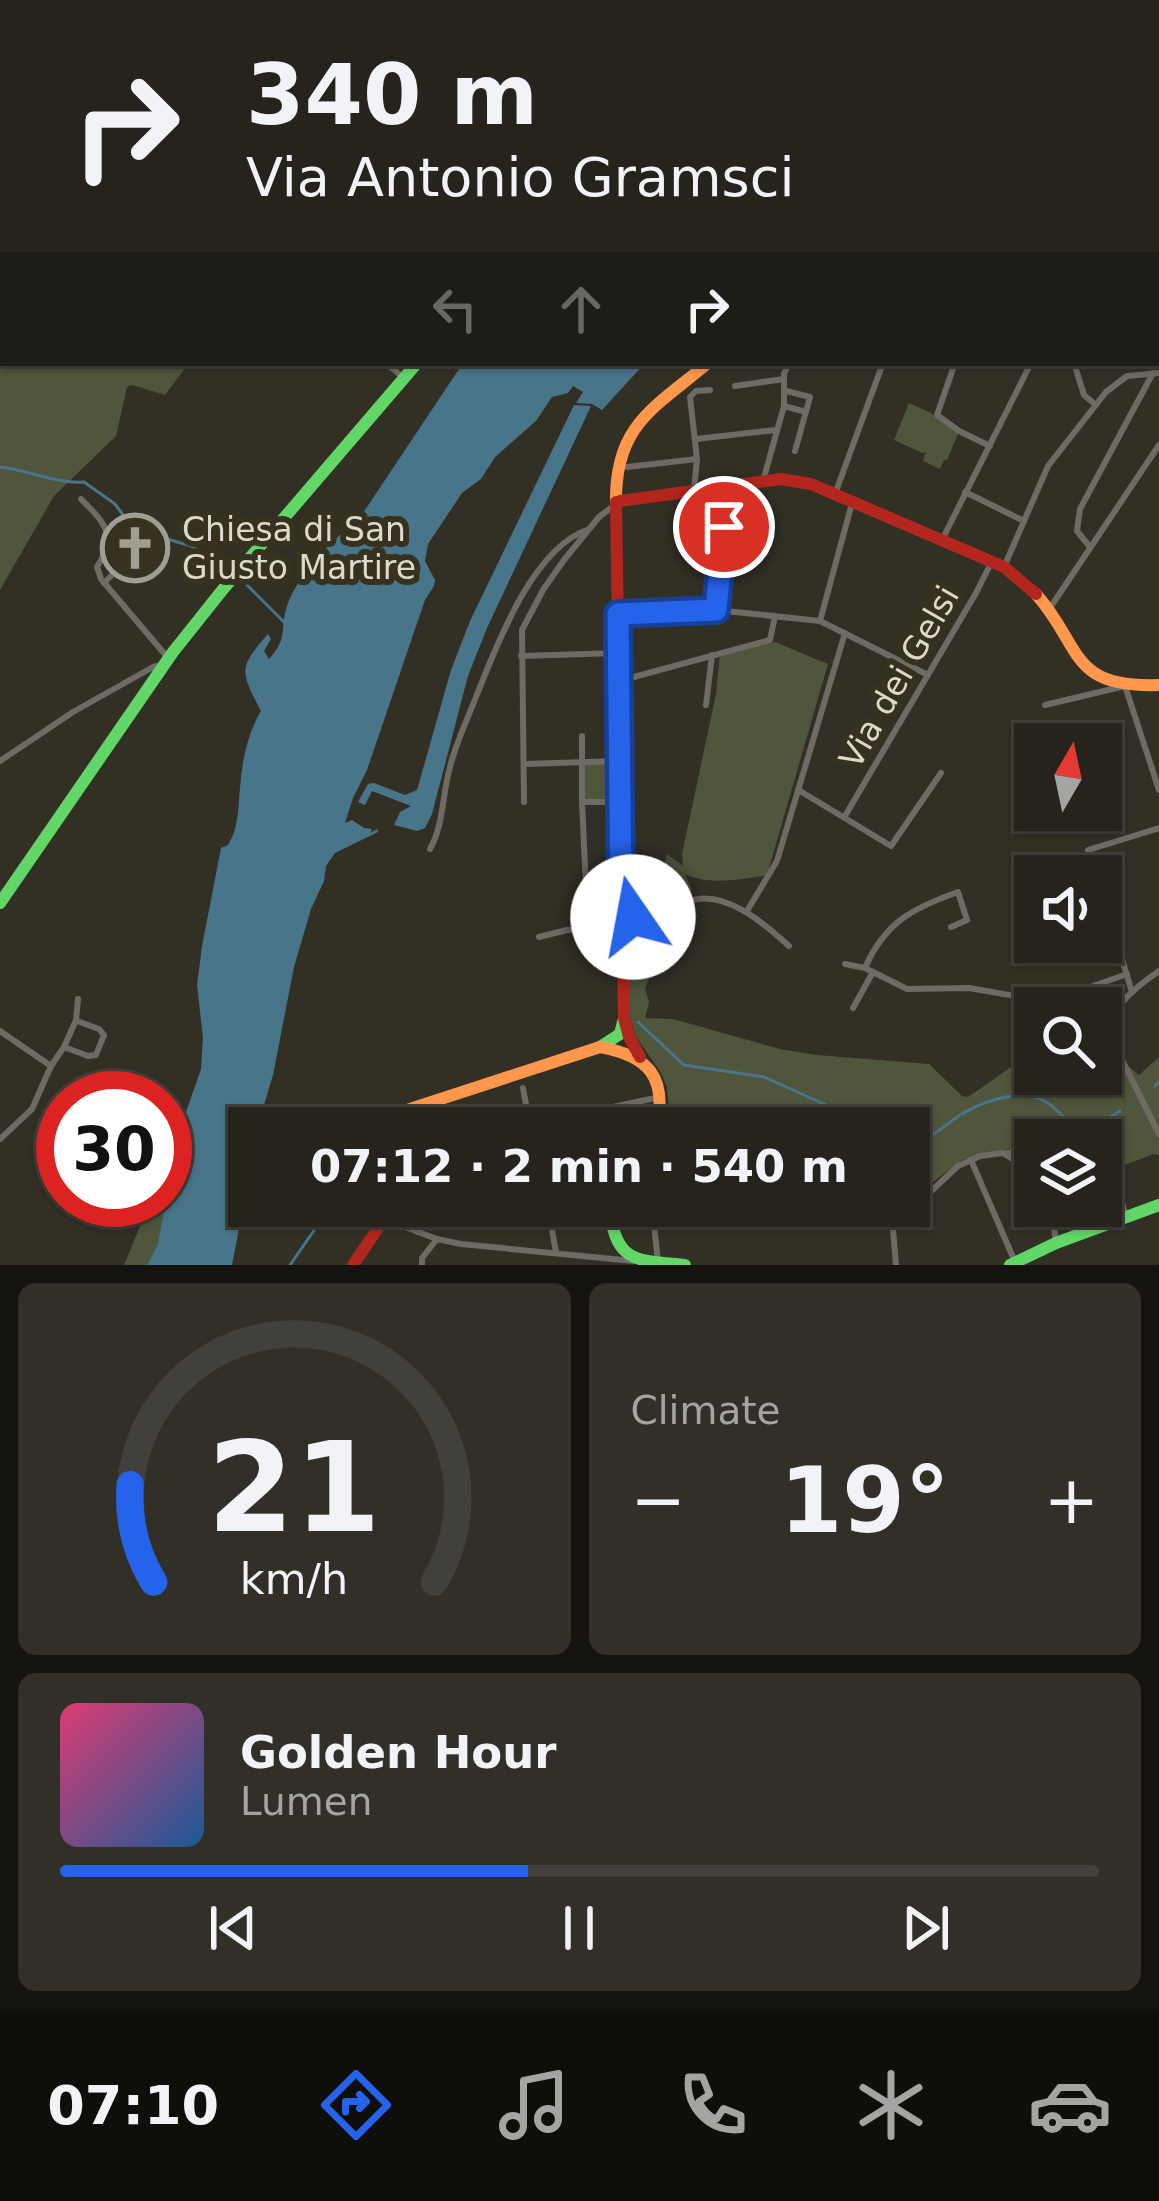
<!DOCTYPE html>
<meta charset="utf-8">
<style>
body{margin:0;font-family:"DejaVu Sans",sans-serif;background:#322f29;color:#f1f3f6;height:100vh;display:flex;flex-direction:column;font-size:45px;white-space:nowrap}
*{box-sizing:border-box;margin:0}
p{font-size:39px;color:#a4a4a3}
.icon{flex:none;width:66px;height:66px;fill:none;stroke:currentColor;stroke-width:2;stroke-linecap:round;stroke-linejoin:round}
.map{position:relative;height:1265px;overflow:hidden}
.sheet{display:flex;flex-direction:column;gap:18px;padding:18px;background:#15130f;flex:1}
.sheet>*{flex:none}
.guide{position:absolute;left:0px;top:0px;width:1161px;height:366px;box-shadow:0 3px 9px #0004,0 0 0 3px #42403b;background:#26231c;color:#f1f3f6;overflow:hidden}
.needle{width:78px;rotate:9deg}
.controls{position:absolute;left:1014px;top:723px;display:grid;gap:24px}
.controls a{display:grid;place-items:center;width:108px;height:108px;border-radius:0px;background:#26231c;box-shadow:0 3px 9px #0004,0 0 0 3px #42403b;font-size:60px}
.speed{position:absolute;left:36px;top:1071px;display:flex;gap:24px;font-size:60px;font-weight:700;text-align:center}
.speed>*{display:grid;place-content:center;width:156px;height:156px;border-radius:50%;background:#26231c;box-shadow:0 3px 9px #0004,0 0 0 3px #42403b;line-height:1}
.speed .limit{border:18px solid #d22;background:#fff;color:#111}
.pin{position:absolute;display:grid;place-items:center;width:102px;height:102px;color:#fff;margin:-51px;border:6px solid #fff;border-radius:50%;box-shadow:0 3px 12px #0007}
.me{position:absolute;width:132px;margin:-66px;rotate:348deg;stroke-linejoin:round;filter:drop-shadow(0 0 9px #0008)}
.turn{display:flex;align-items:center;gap:42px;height:252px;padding:0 48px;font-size:54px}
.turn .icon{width:156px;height:156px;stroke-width:2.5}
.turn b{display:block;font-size:84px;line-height:102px}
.lanes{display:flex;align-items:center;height:114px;padding:0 48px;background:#0003;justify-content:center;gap:60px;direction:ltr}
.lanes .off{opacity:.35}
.big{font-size:90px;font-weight:800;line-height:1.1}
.sheet .tile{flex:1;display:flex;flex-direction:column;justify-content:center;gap:18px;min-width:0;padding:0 42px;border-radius:18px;background:#322f29}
.sheet .dial{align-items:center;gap:0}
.dial svg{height:312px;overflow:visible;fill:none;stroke:#42403b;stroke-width:7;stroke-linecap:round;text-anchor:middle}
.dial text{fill:#f1f3f6;stroke:none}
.song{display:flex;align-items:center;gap:36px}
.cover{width:144px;height:144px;border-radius:18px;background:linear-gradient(135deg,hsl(340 70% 55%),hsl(210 70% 35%))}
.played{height:12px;border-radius:6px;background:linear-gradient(90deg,#2563eb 45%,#42403b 45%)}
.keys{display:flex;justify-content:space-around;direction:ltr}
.heat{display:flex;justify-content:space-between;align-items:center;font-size:66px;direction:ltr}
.sheet .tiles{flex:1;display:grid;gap:18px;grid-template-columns:1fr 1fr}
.tile:last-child{grid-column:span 2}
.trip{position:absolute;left:228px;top:1107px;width:702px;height:120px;border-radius:0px;background:#26231c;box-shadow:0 3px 9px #0004,0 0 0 3px #42403b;font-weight:800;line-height:120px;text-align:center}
.tabs{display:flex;height:192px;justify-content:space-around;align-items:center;background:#0f0e0b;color:#a4a4a3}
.tabs .icon{width:84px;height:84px}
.tabs .current{color:#2563eb}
.tabs b{font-size:54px;color:#f1f3f6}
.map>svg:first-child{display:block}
</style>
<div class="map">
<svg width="1159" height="1265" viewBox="0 0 1159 1265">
<rect width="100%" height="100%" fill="#322f25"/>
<g fill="#4f563b">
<path d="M0,0H771L772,3H3V363H189L165,395L132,385L127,387L116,436L54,496L0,590Z"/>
<path d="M909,403L931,413L958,434L947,460H944L940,469L923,461L926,452L922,453L894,440Z"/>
<path d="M775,642L828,664L767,875C743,879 708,886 685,874L692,890L654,925L653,967L645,989L649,1002L645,1018L673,1019L780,1049L817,1055L929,1064L962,1096L968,1097L1014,1065L1017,1034L1035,1030V1074H1101V1063L1117,1057L1139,1075L1159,1057V1155L1154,1154L1101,1174V1140H1035V1166L1009,1149L962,1160L909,1200V1128H737L669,1110L667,1087L661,1073L635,1035L628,1010L627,914L661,874L667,854L683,866L682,854L716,694L720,654Z"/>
<path d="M620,761L621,802H582V762Z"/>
<path d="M179,1132L159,1243L147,1265H124L151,1200H165V1167Z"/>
</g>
<g fill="#487589">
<path d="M463,363H645L602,410L592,404L576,403L583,392L573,386L568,393L552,397L536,421L495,457L481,479L462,493L428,544L425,561L435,580L434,586L425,600L367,770L353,798L345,823L352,820L364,828L372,829L370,833L377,829L378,832L335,853L326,866L324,881L311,909L294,967L273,1075L257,1128H249V1178L232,1265H147L158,1244L179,1132L201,1069L203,1038L197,985L202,946L221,848L228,845C239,827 238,809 240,788C242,761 247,735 261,711C240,671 238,668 268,634L271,639L264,651L269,659C289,637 279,631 287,606C298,573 335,538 361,516Z"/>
<path d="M574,405L591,406L487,628L468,676L432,814L425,828L417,831L394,825L400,812L411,806L372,791L365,805L358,802L368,784L374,783L405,795L417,790L451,670L470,621Z"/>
</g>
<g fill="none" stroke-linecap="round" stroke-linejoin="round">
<g stroke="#487589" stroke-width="3">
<path d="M612,0L627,3"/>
<path d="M0,467C28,470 57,484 84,482L115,504L129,523L157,536L191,546L231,571"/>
<path d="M239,577L287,625"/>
<path d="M638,1022L684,1065L764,1077L844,1113L870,1128"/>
<path d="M1155,1086L1159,1082"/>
<path d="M909,1140C936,1138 939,1129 960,1115C980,1103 1012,1091 1035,1097C1048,1101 1058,1111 1067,1120V1131C1087,1136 1103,1121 1120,1111"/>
<path d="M290,1265L331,1206"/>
</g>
<g stroke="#6e6a64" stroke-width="6">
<path d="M861,3L862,0"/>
<path d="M1158,112L1159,110"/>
<path d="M1158,314H1159"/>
<path d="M386,363L404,378"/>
<path d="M955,363L937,415L959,431L990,446"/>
<path d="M1074,363L1084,395L1096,405"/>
<path d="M735,386L784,379"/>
<path d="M786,391L810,397L795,451"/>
<path d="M784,406L806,412"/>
<path d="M696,439L776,430"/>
<path d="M627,467L697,459"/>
<path d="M763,481L784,406V374L789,363"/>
<path d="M694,490L697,459L690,397L696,391L710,390"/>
<path d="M965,492L1024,521"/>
<path d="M835,494L883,363"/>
<path d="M81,499C104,522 118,535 97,567L101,579L168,658"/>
<path d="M942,540L1031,363"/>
<path d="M1090,547L1077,531L1080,509L1153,373"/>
<path d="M1004,567L1048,466L1106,392L1127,376L1159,373"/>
<path d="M104,583L119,568"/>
<path d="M716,610L728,488"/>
<path d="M1048,611L1159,445"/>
<path d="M618,614L716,610L820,621L928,675"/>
<path d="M820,621L852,503"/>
<path d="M521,656L618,653"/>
<path d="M619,681L770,640L775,616"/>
<path d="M706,705L712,655"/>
<path d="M1045,705L1125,686L1159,790"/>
<path d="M582,736V802L588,930"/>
<path d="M0,761L73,712L153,667L161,665"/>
<path d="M524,764L620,761"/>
<path d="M800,791L891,846L941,773"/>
<path d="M524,802L522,630L543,590L564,560L599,517L616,504"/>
<path d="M582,802H620"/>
<path d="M845,816L976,593L992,561"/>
<path d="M430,849C444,824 442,795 450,767C456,743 467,720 476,697C497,645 532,548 589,529"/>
<path d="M1096,876L1088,850L1159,828"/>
<path d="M1101,890L1132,992"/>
<path d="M623,897H628L632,902L636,925L647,930C662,923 672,909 687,902C723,887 765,924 789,946"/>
<path d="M747,911L777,861L845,633"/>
<path d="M539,937L567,930H622"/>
<path d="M845,964L865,968L907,989L969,988L1049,1002L1063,1008"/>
<path d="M865,968C885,922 913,908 958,892L967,920L951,927"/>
<path d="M1051,1001L1127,974"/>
<path d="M853,1008L873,972"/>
<path d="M0,1031L51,1066"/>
<path d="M1101,1031L1112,1040L1159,1134"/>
<path d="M1112,1037C1109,1006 1136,987 1159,971"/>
<path d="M64,1047L88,1056L96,1055L104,1035L99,1029L77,1021"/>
<path d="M523,1088L530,1126"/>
<path d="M514,1128L660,1097"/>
<path d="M0,1139L32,1109L51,1066L64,1047L76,1020L78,999"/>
<path d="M1007,1153H1035"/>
<path d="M971,1160L1015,1262"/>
<path d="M1101,1179L1115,1177L1126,1217"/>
<path d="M548,1206L556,1253"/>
<path d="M652,1206L658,1262"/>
<path d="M891,1206L896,1265"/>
<path d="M1051,1206L1056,1243"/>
<path d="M384,1219L437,1239L461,1244L633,1261"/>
<path d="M392,1220L404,1209L414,1206"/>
<path d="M890,1220L925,1197L958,1166L980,1156L1003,1153L1035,1173"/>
<path d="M418,1232L419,1206"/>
<path d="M422,1265V1258L437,1239"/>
</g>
<g stroke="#63d668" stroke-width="12">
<path d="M0,903L173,652L224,588L417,363"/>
<path d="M600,1047L620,1034L623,1022"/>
<path d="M610,1206C614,1264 637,1260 685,1265"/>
<path d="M1010,1265L1056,1243L1159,1205"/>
</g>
<g stroke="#ff974d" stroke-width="12">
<path d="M653,3L654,0"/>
<path d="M1158,69H1159"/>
<path d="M616,502C615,425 654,408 708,363"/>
<path d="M1036,594C1083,647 1068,688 1159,685"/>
<path d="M389,1128L410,1109L600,1047C650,1056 667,1078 657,1128"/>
</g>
<g stroke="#b3261e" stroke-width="12">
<path d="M616,502L624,1018L629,1037L640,1057"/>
<path d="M616,504L620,501L781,479L811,484L1004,567L1036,594"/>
<path d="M353,1265L384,1219L380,1206"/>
</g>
</g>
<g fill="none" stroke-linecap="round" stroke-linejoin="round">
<defs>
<path id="route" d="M633,917L632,902L628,897H621L618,614L716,610L724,527"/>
</defs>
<use href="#route" stroke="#184099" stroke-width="30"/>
<use href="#route" stroke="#2563eb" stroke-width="21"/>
</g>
<defs>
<symbol id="church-ring" viewBox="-11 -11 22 22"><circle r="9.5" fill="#373220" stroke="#a09e93" stroke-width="1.5"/><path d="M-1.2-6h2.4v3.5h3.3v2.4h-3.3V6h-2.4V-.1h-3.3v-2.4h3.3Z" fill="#a09e93"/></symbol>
</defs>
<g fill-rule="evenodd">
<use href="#church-ring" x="97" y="510" width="76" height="76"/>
</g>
<g text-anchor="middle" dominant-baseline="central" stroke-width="12" stroke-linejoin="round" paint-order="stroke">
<g font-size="33" fill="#dcd9ce" stroke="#373220" text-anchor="start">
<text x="182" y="529">Chiesa di San<tspan x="182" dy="38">Giusto Martire</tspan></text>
</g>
<g font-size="33" fill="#dcd9ce" stroke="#373220">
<text transform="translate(899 677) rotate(-60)">Via dei Gelsi</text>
</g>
</g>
</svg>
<div class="controls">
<a><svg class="needle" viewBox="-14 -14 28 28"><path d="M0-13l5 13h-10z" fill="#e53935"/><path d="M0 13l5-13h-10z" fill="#a4a4a3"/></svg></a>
<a><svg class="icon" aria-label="sound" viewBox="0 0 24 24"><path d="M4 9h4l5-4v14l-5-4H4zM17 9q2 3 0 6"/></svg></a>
<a><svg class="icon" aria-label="search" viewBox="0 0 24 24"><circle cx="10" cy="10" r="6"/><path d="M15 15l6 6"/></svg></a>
<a><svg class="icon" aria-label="layers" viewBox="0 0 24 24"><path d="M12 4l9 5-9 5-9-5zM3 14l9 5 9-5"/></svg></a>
</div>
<div class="speed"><div class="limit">30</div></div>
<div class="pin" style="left:724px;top:527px;background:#d93025"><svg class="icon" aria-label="arrive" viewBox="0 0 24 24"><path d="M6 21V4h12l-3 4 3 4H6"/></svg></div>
<svg class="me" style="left:633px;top:917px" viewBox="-20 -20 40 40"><circle r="19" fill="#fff"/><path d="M0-13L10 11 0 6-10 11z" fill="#2563eb"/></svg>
<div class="trip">07:12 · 2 min · 540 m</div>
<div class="guide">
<div class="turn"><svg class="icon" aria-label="right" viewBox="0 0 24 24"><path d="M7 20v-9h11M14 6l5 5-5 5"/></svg><div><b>340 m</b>Via Antonio Gramsci</div></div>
<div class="lanes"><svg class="icon off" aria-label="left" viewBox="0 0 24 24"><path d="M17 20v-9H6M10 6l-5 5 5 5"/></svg><svg class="icon off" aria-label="ahead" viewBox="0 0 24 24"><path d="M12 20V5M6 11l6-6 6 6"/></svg><svg class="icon" aria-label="right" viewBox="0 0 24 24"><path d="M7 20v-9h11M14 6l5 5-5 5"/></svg></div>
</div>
</div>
<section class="sheet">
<div class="tiles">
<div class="tile dial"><svg viewBox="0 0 100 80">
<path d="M14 69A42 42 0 1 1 86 69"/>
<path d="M14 69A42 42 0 0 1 8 44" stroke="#2563eb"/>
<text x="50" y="56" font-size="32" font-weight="700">21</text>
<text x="50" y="72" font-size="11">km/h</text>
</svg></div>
<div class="tile"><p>Climate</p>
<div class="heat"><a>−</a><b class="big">19°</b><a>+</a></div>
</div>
<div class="tile">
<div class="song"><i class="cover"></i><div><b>Golden Hour</b><p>Lumen</p></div></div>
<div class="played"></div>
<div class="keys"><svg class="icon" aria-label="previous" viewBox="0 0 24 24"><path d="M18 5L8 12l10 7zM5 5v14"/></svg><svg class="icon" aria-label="pause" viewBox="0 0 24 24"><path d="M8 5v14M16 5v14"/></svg><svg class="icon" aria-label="next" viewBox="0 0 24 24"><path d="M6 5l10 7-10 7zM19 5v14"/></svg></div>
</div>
</div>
</section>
<nav class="tabs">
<b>07:10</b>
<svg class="icon current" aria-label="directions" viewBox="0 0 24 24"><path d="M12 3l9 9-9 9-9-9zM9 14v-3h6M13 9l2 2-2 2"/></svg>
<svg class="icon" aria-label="music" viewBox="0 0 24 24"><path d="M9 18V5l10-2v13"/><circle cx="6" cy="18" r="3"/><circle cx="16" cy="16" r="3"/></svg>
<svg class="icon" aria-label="phone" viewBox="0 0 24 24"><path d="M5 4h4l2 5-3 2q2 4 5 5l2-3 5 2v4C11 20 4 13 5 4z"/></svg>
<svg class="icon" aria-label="climate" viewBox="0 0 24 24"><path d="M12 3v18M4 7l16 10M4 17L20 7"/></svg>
<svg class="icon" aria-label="car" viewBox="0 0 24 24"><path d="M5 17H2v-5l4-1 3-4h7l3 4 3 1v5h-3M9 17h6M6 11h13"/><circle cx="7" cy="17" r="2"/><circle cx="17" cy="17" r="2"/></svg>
</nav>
